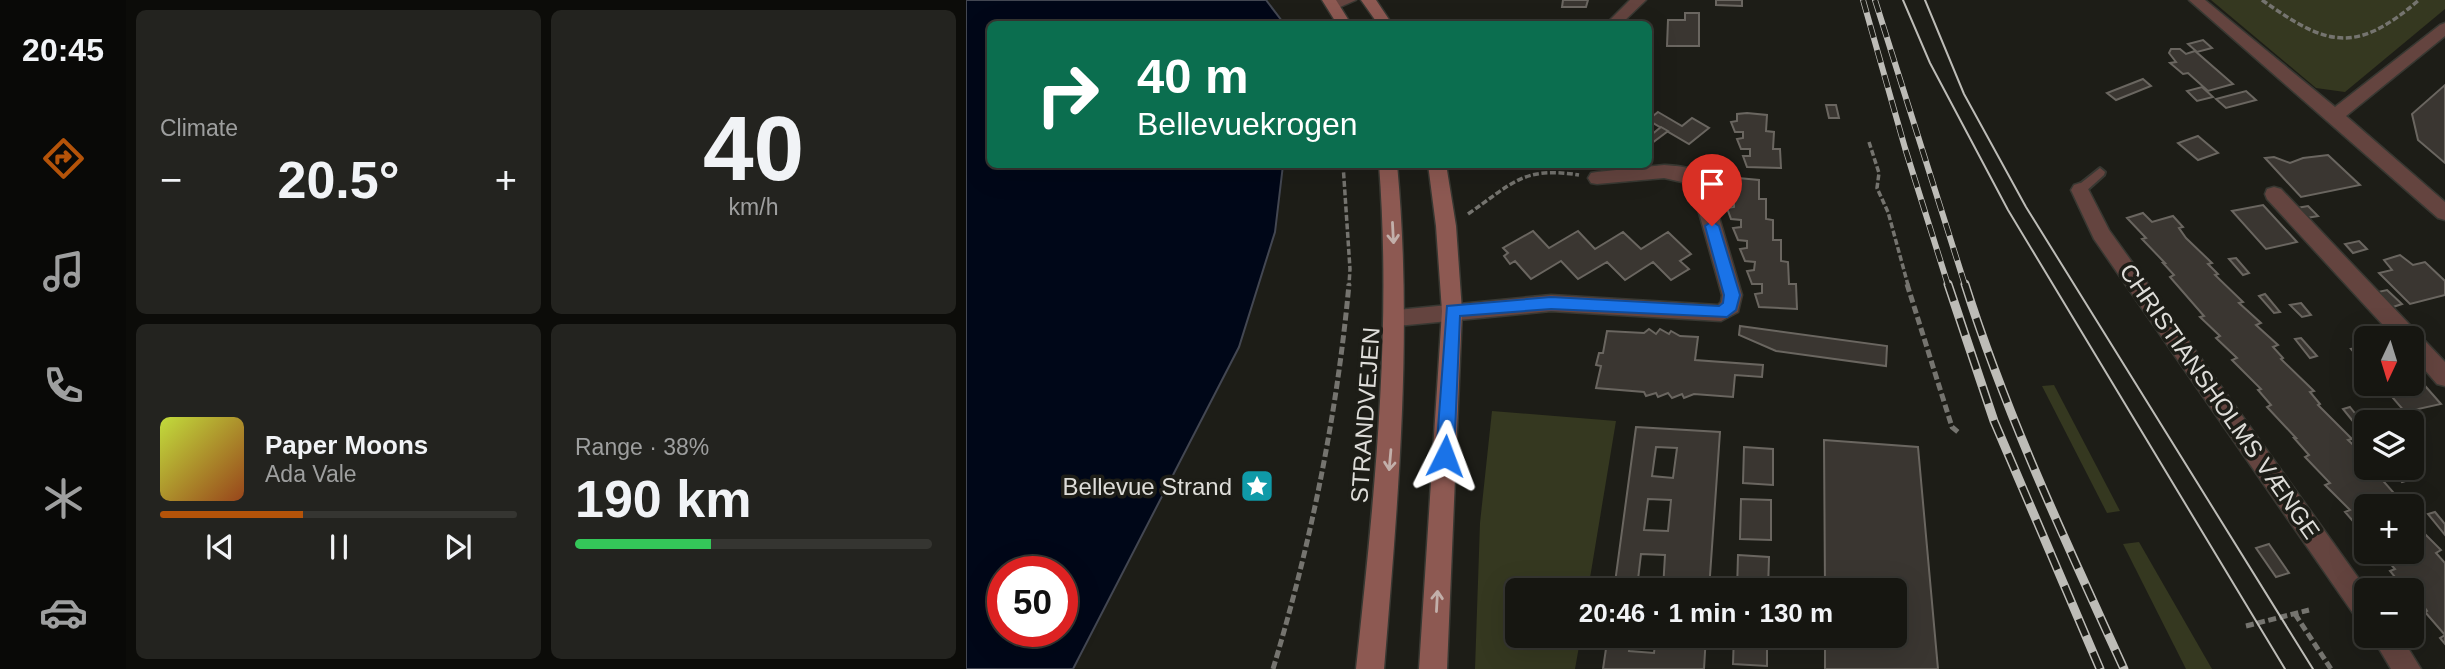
<!DOCTYPE html>
<meta charset="utf-8">
<style>
body{margin:0;font-family:Helvetica,sans-serif;background:#23231f;color:#f1f3f6;height:100vh;display:flex;flex-direction:column;font-size:26px;white-space:nowrap}
*{box-sizing:border-box;margin:0}
p{font-size:23px;color:#9e9f9f}
.icon{flex:none;width:38px;height:38px;fill:none;stroke:currentColor;stroke-width:2;stroke-linecap:round;stroke-linejoin:round}
.map{position:relative;flex:1;overflow:hidden}
.details{display:flex;flex-direction:column;gap:10px;padding:10px;background:#0c0c09;width:840px}
.details>*{flex:none}
.hud{position:absolute;left:21px;top:21px;width:665px;height:147px;border-radius:10px;box-shadow:0 7px 28px #0002,0 0 0 2px #353531;background:#0b6e4f;color:#fff;overflow:hidden}
.needle{width:46px;rotate:184deg}
.tools{position:absolute;left:1388px;top:326px;display:grid;gap:14px}
.tools a{display:grid;place-items:center;width:70px;height:70px;border-radius:10px;background:#161611;box-shadow:0 7px 28px #0002,0 0 0 2px #353531;font-size:35px}
.speed{position:absolute;left:21px;top:556px;display:flex;gap:14px;font-size:35px;font-weight:700;text-align:center}
.speed>*{display:grid;place-content:center;width:91px;height:91px;border-radius:50%;background:#161611;box-shadow:0 7px 28px #0002,0 0 0 2px #353531;line-height:1}
.speed .limit{border:10px solid #d22;background:#fff;color:#111}
.pin{position:absolute;display:grid;place-items:center;width:60px;height:60px;color:#fff;margin:-72px -30px;border-radius:50% 50% 50% 0;rotate:-45deg;box-shadow:0 0 7px #0007}
.pin .icon{rotate:45deg}
.me{position:absolute;width:77px;margin:-38px;rotate:3deg;stroke-linejoin:round;filter:drop-shadow(0 0 5px #0008)}
.turn{display:flex;align-items:center;gap:24px;height:147px;padding:0 35px;font-size:32px}
.turn .icon{width:91px;height:91px;stroke-width:2.5}
.turn b{display:block;font-size:49px;line-height:60px}
.big{font-size:52px;font-weight:600;line-height:1.1}
.details .widget{flex:1;display:flex;flex-direction:column;justify-content:center;gap:10px;min-width:0;padding:0 24px;border-radius:10px;background:#23231f}
.details .dial{align-items:center;gap:0}
.dial b{font-size:91px;line-height:1}
.song{display:flex;align-items:center;gap:21px}
.cover{width:84px;height:84px;border-radius:10px;background:linear-gradient(135deg,hsl(70 70% 55%),hsl(20 70% 35%))}
.played{height:7px;border-radius:4px;background:linear-gradient(90deg,#b45309 40%,#353531 40%)}
.keys{display:flex;justify-content:space-around;direction:ltr}
.heat{display:flex;justify-content:space-between;align-items:center;font-size:38px;direction:ltr}
.charge{height:10px;border-radius:5px;background:linear-gradient(90deg,#34c759 38%,#353531 0)}
.details .tiles{flex:1;display:grid;gap:10px;grid-template-columns:repeat(2,1fr)}
.trip{position:absolute;left:539px;top:578px;width:402px;height:70px;border-radius:10px;background:#161611;box-shadow:0 7px 28px #0002,0 0 0 2px #353531;font-weight:600;line-height:70px;text-align:center}
main{display:flex;flex:1;min-height:0}
.dock{display:flex;flex-direction:column;width:126px;justify-content:space-around;align-items:center;background:#090907;color:#9e9f9f}
.dock .icon{width:49px;height:49px}
.dock .on{color:#b45309}
.dock b{font-size:32px;color:#f1f3f6}
.map>svg:first-child{display:block}
</style>
<main>
<nav class="dock">
<b>20:45</b>
<svg class="icon on" aria-label="directions" viewBox="0 0 24 24"><path d="M12 3l9 9-9 9-9-9zM9 14v-3h6M13 9l2 2-2 2"/></svg>
<svg class="icon" aria-label="music" viewBox="0 0 24 24"><path d="M9 18V5l10-2v13"/><circle cx="6" cy="18" r="3"/><circle cx="16" cy="16" r="3"/></svg>
<svg class="icon" aria-label="phone" viewBox="0 0 24 24"><path d="M5 4h4l2 5-3 2q2 4 5 5l2-3 5 2v4C11 20 4 13 5 4z"/></svg>
<svg class="icon" aria-label="climate" viewBox="0 0 24 24"><path d="M12 3v18M4 7l16 10M4 17L20 7"/></svg>
<svg class="icon" aria-label="car" viewBox="0 0 24 24"><path d="M5 17H2v-5l4-1 3-4h7l3 4 3 1v5h-3M9 17h6M6 11h13"/><circle cx="7" cy="17" r="2"/><circle cx="17" cy="17" r="2"/></svg>
</nav>
<section class="details">
<div class="tiles">
<div class="widget"><p>Climate</p>
<div class="heat"><a>−</a><b class="big">20.5°</b><a>+</a></div>
</div>
<div class="widget dial"><b>40</b><p>km/h</p></div>
<div class="widget">
<div class="song"><i class="cover"></i><div><b>Paper Moons</b><p>Ada Vale</p></div></div>
<div class="played"></div>
<div class="keys"><svg class="icon" aria-label="previous" viewBox="0 0 24 24"><path d="M18 5L8 12l10 7zM5 5v14"/></svg><svg class="icon" aria-label="pause" viewBox="0 0 24 24"><path d="M8 5v14M16 5v14"/></svg><svg class="icon" aria-label="next" viewBox="0 0 24 24"><path d="M6 5l10 7-10 7zM19 5v14"/></svg></div>
</div>
<div class="widget"><p>Range · 38%</p><b class="big">190 km</b><div class="charge"></div></div>
</div>
</section>
<div class="map">
<svg width="1479" height="669" viewBox="0 0 1479 669">
<rect width="100%" height="100%" fill="#1d1d17"/>
<g fill="#353820">
<path d="M1245,0H1479V9L1379,92L1350,88Z"/>
<path d="M1088,385L1154,511L1141,513L1076,386Z"/>
<path d="M526,411L650,421L622,590H551V635H615L609,669H509L514,523Z"/>
<path d="M1173,542L1246,669H1220L1157,544Z"/>
</g>
<path fill="#000718" stroke="#434752" stroke-width="2" fill-rule="evenodd" d="M0,0H300L316,21L314,24H24V164L317,165L309,232L273,347L107,669H0ZM37,572H96V632H37Z"/>
<g fill="#3a3631" stroke="#6a6660" stroke-width="2" fill-rule="evenodd">
<path d="M597,0H622L620,7H596Z"/>
<path d="M750,0H776V6L750,5Z"/>
<path d="M719,13H733V46H701L702,20H719Z"/>
<path d="M1237,40L1246,48L1231,52L1222,44Z"/>
<path d="M1205,49H1214L1220,54L1229,51L1267,84L1242,91L1222,73L1217,74L1204,63L1210,62L1203,53Z"/>
<path d="M1177,79L1185,86L1150,100L1141,93Z"/>
<path d="M1479,85V163L1452,140L1446,114Z"/>
<path d="M1236,87L1247,97L1231,101L1221,91Z"/>
<path d="M1280,91L1290,100L1260,108L1250,99Z"/>
<path d="M860,105H870L873,118H863Z"/>
<path d="M692,112L716,126L726,118L743,128L723,144L682,120Z"/>
<path d="M781,113L801,115L800,131L808,132L807,149H814L815,168L781,167L777,156H784V149H775L771,139L777,138V132H769L765,122L771,121V114Z"/>
<path d="M695,127L702,131L682,146V133L685,135Z"/>
<path d="M1232,136L1252,153L1232,160L1212,143Z"/>
<path d="M1362,155L1394,185L1335,197L1299,158L1308,157L1324,163L1337,158Z"/>
<path d="M772,178L793,180V199H800V219L807,220V240H815V261L822,262L823,284H830L831,309L793,307L789,294L796,293V284H786L781,271L788,270L789,262L779,261L774,249L781,248V241L772,240L767,228L775,227V220L765,219L761,208L768,207V200H759L755,189L762,188V180Z"/>
<path d="M1297,205L1331,242L1300,249L1266,211Z"/>
<path d="M1342,206L1352,216L1341,218L1331,208Z"/>
<path d="M1177,213L1186,222L1207,216L1217,227L1213,228L1220,238L1246,263L1242,264L1252,274L1249,275L1277,302L1273,303L1295,323L1290,325L1312,345L1307,347L1317,358L1315,359L1348,391L1344,392L1354,404L1352,405L1386,439L1382,440L1400,457V467L1412,475L1427,492L1424,494L1434,506H1400V532L1394,525L1392,527L1379,512L1384,510L1359,485L1364,483L1339,457L1343,455L1328,438H1330L1301,407L1305,405L1292,390L1295,389L1266,360L1271,358L1250,338L1254,336L1234,317L1238,316L1204,277L1208,275L1197,263H1199L1176,239L1180,238L1161,218Z"/>
<path d="M567,231L583,248L612,231L629,249L657,232L675,249L702,232L725,254L714,261L723,269L705,280L687,262L659,280L641,262L612,279L595,261L565,279L549,261L544,264L538,256L542,253L537,248Z"/>
<path d="M1393,241L1401,249L1387,253L1379,244Z"/>
<path d="M1434,255L1447,265L1459,262L1479,281V295L1444,304L1413,273L1426,270L1418,260Z"/>
<path d="M1270,258L1283,273L1277,275L1263,259Z"/>
<path d="M1421,290L1436,304L1427,307L1412,292Z"/>
<path d="M1299,294L1314,312L1308,313L1293,296Z"/>
<path d="M1335,303L1345,315L1336,317L1324,305Z"/>
<path d="M774,326L921,346L920,366L810,351L773,335Z"/>
<path d="M683,329L690,334L694,329L703,334L705,331L714,336L732,337L729,360L797,365L796,377L769,375L767,397L728,394L718,398L716,394L706,398L702,393L692,397L690,393L680,396L678,392L630,388L635,366L630,365L633,353H637L641,331L678,333Z"/>
<path d="M1335,338L1351,356L1344,358L1329,339Z"/>
<path d="M1400,346V367L1385,349Z"/>
<path d="M1446,371L1475,404L1439,412L1414,383H1446Z"/>
<path d="M1384,407L1400,427V428L1394,430L1377,409Z"/>
<path d="M670,427L754,432L743,590H648ZM690,447L711,448L707,478L686,476ZM682,499L705,500L702,531L678,530ZM675,554L699,555L697,589L671,588Z"/>
<path d="M858,440L952,447L972,669H859V635H929V590H859Z"/>
<path d="M778,447L807,449V485L777,483Z"/>
<path d="M1424,467H1432L1443,480L1436,482Z"/>
<path d="M775,499L805,500V540L774,539Z"/>
<path d="M1469,512L1479,524V535L1462,514Z"/>
<path d="M1446,521L1475,550L1470,553L1479,563V644L1474,638L1479,635L1459,612L1461,611L1446,590L1438,588L1424,571L1429,569L1413,551H1446Z"/>
<path d="M1303,544L1323,573L1310,577L1290,548Z"/>
<path d="M772,555L803,557L802,590H771Z"/>
<path d="M642,635H665L663,651L688,653L690,635H740L738,669H637Z"/>
<path d="M768,635H801V666L767,664Z"/>
</g>
<g fill="none" stroke-linecap="round" stroke-linejoin="round">
<defs>
<path id="service" d="M1134,168L1139,172L1138,175L1118,193H1110L1109,190L1110,187Z"/>
<g id="minor">
<path d="M368,0H390L372,8H362L360,5Z"/>
<path d="M664,0H680L655,24H640Z"/>
<path d="M1223,0H1239L1369,107L1474,25L1479,23V36L1380,116L1479,202V220L1472,218Z"/>
<path d="M698,165C712,166 733,167 742,180L776,295L772,312L755,321L585,311L431,326L424,324L421,318L424,312L431,310L585,295L752,305L755,302L756,295L725,184L698,178L631,184L625,183L622,178L625,173L631,172Z"/>
<path d="M1114,183L1120,185L1143,230L1401,590L1400,623L1391,619L1128,239L1105,190L1108,185Z"/>
<path d="M1308,187L1315,189L1479,362V386L1471,384L1446,355V338H1429L1301,199L1299,194L1301,189Z"/>
<path d="M1405,635H1434L1455,669H1425Z"/>
</g>
<g id="secondary">
<path d="M356,0H370L385,24H371Z"/>
<path d="M395,0H410L426,24H412Z"/>
<path d="M413,164H431C447,334 432,500 418,669H390C408,500 426,334 413,164Z"/>
<path d="M462,164H480L490,226L496,311L481,669H453L476,311L470,226Z"/>
</g>
</defs>
<use href="#service" stroke="#383832" stroke-width="4"/>
<use href="#minor" stroke="#383832" stroke-width="3"/>
<use href="#secondary" stroke="#383832" stroke-width="3"/>
<g stroke="#75746f" stroke-width="3.5" stroke-dasharray="6 2.5" stroke-linecap="butt">
<path d="M1296,0C1361,46 1389,55 1453,0"/>
<path d="M903,142L913,173L911,188L922,212L942,285"/>
<path d="M377,164L384,269L383,285"/>
<path d="M502,214C546,184 556,166 613,175"/>
</g>
<g stroke="#75746f" stroke-width="5" stroke-dasharray="8 3.5" stroke-linecap="butt">
<path d="M941,284L986,427L992,432"/>
<path d="M1329,614L1365,669"/>
<path d="M1280,626L1343,610"/>
<path d="M307,669C345,543 371,415 383,284"/>
</g>
<use href="#service" fill="#64443f" fill-rule="evenodd"/>
<use href="#minor" fill="#64443f" fill-rule="evenodd"/>
<use href="#secondary" fill="#8d5952" fill-rule="evenodd"/>
<g stroke="#bdbcb7" stroke-width="2">
<path d="M937,0L964,63L1042,210L1319,669"/>
<path d="M959,0L998,94L1060,207L1347,669"/>
</g>
<defs>
<g id="rail-far1">
<path d="M897,0L939,148L982,285"/>
<path d="M909,0L999,285"/>
</g>
<g id="rail">
<path d="M982,284L1028,421L1134,669"/>
<path d="M999,284C1041,417 1100,542 1158,669"/>
</g>
</defs>
<use href="#rail-far1" stroke="#bdbcb7" stroke-width="6"/>
<use href="#rail" stroke="#bdbcb7" stroke-width="9"/>
<use href="#rail-far1" stroke="#1d1d17" stroke-width="4.5" stroke-dasharray="13" stroke-linecap="butt"/>
<use href="#rail" stroke="#1d1d17" stroke-width="6" stroke-dasharray="18" stroke-linecap="butt"/>
</g>
<defs><path id="oneway-shaft" d="M-6 0H5M1.5-3L5.5 0L1.5 3" fill="none" stroke-width="1.6" stroke-linecap="round" stroke-linejoin="round" transform="scale(1.75)"/></defs>
<g stroke="#c2afaa">
<use href="#oneway-shaft" transform="translate(427 233) rotate(87)"/>
<use href="#oneway-shaft" transform="translate(424 460) rotate(95)"/>
<use href="#oneway-shaft" transform="translate(471 601) rotate(-87)"/>
</g>
<path fill="#1a73e8" stroke="#114b97" stroke-width="2" d="M746,221L753,226L774,295L770,310L761,317L585,309L494,316L488,456L485,462L479,464L473,462L470,456L481,306L585,297L753,306L757,303L758,295L739,226Z"/>
<defs>
<symbol id="sight-square" viewBox="-11 -11 22 22"><rect x="-9" y="-9" width="18" height="18" rx="4" fill="#0f9aa8" stroke="#1d1d17"/><path d="M0-6L1.8-2.2L6-1.7L2.9 1.2L3.7 5.4L0 3.3L-3.7 5.4L-2.9 1.2L-6-1.7L-1.8-2.2Z" fill="#fff"/></symbol>
</defs>
<g fill-rule="evenodd">
<use href="#sight-square" x="272" y="467" width="38" height="38"/>
</g>
<g text-anchor="middle" dominant-baseline="central" stroke-width="7" stroke-linejoin="round" paint-order="stroke">
<g font-size="24" fill="#deddd9" stroke="#1d1d17">
<text transform="translate(1254 401) rotate(55)">CHRISTIANSHOLMS VÆNGE</text>
<text transform="translate(399 415) rotate(-86)">STRANDVEJEN</text>
</g>
<g font-size="24" fill="#deddd9" stroke="#1d1d17" text-anchor="end">
<text x="266" y="486">Bellevue Strand</text>
</g>
</g>
</svg>
<div class="tools">
<a><svg class="needle" viewBox="-14 -14 28 28"><path d="M0-13l5 13h-10z" fill="#e53935"/><path d="M0 13l5-13h-10z" fill="#9e9f9f"/></svg></a>
<a><svg class="icon" aria-label="layers" viewBox="0 0 24 24"><path d="M12 4l9 5-9 5-9-5zM3 14l9 5 9-5"/></svg></a>
<a>+</a>
<a>−</a>
</div>
<div class="speed"><div class="limit">50</div></div>
<div class="pin" style="left:746px;top:226px;background:#d93025"><svg class="icon" aria-label="arrive" viewBox="0 0 24 24"><path d="M6 21V4h12l-3 4 3 4H6"/></svg></div>
<svg class="me" style="left:479px;top:456px" viewBox="-20 -20 40 40"><path d="M0-17L14 15 0 8-14 15z" fill="#1a73e8" stroke="#fff" stroke-width="4"/></svg>
<div class="trip">20:46 · 1 min · 130 m</div>
<div class="hud">
<div class="turn"><svg class="icon" aria-label="right" viewBox="0 0 24 24"><path d="M7 20v-9h11M14 6l5 5-5 5"/></svg><div><b>40 m</b>Bellevuekrogen</div></div>
</div>
</div>
</main>
